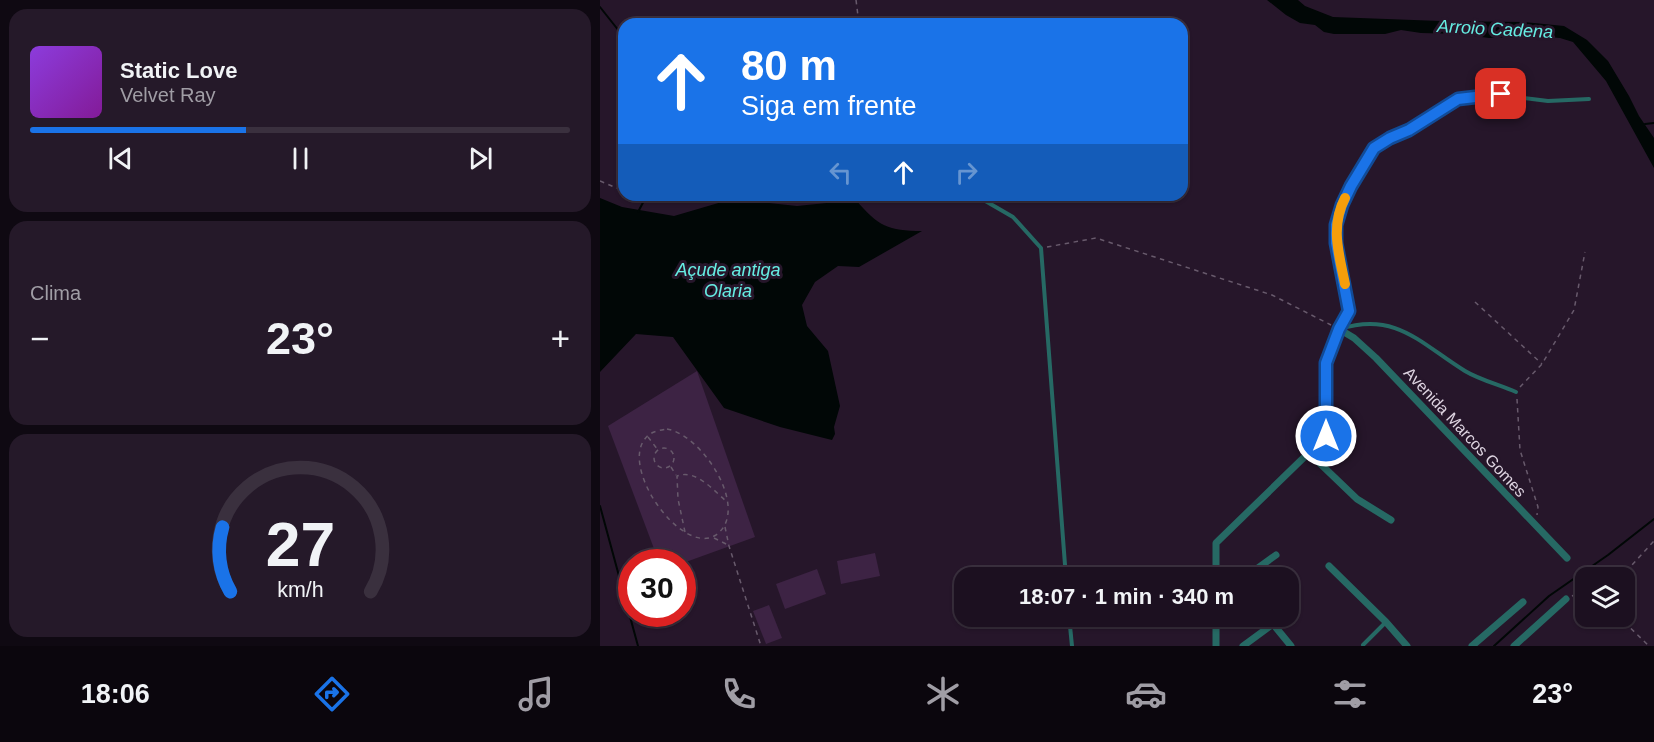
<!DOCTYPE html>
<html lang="pt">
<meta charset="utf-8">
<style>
body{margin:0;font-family:Arial,sans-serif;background:#251929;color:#f1f3f6;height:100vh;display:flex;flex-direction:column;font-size:22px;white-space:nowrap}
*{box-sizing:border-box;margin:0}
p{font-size:20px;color:#a09da5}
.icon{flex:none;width:33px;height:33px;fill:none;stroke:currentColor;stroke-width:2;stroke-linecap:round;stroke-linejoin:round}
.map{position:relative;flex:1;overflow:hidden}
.sheet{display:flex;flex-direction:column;gap:9px;padding:9px;background:#0f0912;width:600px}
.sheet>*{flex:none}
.hud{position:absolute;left:18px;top:18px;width:570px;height:183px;border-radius:18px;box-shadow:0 2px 4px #0004,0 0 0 2px #3a303e;background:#1a73e8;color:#fff;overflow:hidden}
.fabs{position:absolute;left:975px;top:567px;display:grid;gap:12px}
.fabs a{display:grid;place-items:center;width:60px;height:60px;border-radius:12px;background:#1c1020;box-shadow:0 2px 4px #0004,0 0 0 2px #3a303e;font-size:30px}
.speed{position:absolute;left:18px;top:549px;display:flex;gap:12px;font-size:30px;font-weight:700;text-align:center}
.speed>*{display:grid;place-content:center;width:78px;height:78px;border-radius:50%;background:#1c1020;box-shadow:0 2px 4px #0004,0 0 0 2px #3a303e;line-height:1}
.speed .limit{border:9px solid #d22;background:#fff;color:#111}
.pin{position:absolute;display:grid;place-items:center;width:51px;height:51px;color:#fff;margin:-26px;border-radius:12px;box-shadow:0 3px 9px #0006}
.me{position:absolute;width:66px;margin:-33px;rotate:0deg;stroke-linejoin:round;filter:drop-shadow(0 0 4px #0008)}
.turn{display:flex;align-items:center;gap:21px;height:126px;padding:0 24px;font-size:27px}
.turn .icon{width:78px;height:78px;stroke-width:2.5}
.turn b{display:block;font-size:42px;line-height:51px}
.lanes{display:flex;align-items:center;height:57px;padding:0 24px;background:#0003;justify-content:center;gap:30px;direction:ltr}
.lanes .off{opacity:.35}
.big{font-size:45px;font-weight:700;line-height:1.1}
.sheet .widget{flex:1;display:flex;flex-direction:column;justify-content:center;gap:9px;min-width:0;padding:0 21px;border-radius:18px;background:#251929}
.sheet .dial{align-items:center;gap:0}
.dial svg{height:156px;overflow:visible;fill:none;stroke:#3a303e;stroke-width:7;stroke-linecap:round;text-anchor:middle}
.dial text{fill:#f1f3f6;stroke:none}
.song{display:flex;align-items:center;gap:18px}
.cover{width:72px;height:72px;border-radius:9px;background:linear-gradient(135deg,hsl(270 70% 55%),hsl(290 70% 35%))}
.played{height:6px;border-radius:3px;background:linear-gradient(90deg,#1a73e8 40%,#3a303e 40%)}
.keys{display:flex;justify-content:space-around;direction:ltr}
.heat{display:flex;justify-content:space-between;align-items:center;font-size:33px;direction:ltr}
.trip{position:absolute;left:354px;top:567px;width:345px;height:60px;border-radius:18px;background:#1c1020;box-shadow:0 2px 4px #0004,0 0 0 2px #3a303e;font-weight:700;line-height:60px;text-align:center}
.dock{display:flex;height:96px;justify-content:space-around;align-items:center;background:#0b060d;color:#a09da5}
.dock .icon{width:42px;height:42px}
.dock .current{color:#1a73e8}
.dock b{font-size:27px;color:#f1f3f6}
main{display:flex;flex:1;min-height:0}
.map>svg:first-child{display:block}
</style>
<main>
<section class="sheet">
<div class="widget">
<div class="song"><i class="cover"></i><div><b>Static Love</b><p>Velvet Ray</p></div></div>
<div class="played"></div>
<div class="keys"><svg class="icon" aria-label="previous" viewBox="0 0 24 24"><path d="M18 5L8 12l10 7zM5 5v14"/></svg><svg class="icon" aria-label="pause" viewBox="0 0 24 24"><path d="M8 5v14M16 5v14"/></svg><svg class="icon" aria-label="next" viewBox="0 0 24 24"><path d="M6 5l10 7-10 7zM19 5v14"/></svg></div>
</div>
<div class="widget"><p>Clima</p>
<div class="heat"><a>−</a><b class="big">23°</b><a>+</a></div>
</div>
<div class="widget dial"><svg viewBox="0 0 100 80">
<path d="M14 69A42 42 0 1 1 86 69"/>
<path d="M14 69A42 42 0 0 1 10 36" stroke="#1a73e8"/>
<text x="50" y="56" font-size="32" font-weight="700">27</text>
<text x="50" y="72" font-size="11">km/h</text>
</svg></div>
</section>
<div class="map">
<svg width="1054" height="646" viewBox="0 0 1054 646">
<rect width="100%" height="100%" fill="#26162a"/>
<g fill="#3d2344">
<path d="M97,371L155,537L83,563L59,562L8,426Z"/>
<path d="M275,553L280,576L241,584L237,561Z"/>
<path d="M217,569L226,594L185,609L176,584Z"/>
<path d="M169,605L182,638L166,644L153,611Z"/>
</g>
<g fill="#010706">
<path d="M667,0H698L705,6L733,17L840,21L923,22L964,26L987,40L1008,61L1029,96L1039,116L1054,138V168L1006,81L973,42L960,38L934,36L889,38L859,34L821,33L801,30L785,34H734L724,32L715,25L700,23L686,15Z"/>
<path d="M0,198L22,207L74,216L132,199L197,206L256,200C278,226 288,231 322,231L259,267L238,266L215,282L202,305L207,326L228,351L240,406L234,427L235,434L232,440L180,427L124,408L73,337L36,334L0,372Z"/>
</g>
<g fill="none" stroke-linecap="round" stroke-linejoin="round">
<g stroke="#010706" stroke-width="2">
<path d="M0,7L19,31L24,71"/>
<path d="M1045,124L1054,123"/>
<path d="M38,212L47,195"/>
<path d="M0,506L38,646"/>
<path d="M894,646L949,596L1008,555L1054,519"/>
</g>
<g stroke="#685a6c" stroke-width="1.5" stroke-dasharray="4.5 4.5" stroke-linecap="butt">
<path d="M256,0L259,24"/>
<path d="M0,181L24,191"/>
<path d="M34,195L48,201L116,195"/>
<path d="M447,247L496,238L672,295L731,325"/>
<path d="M875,302L942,364"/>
<path d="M920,387L942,364L974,310L985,252"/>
<path d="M917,399L920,450L938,507L937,515"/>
<path d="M67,429C103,435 151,510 116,535C81,558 13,460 50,434C55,431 61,430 67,429Z"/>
<path d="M48,437L58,450"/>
<circle cx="64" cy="458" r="10"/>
<path d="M71,467L76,475"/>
<path d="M125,527L129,546L161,646"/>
<path d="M85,532L78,499L77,476C96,469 112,489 126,501"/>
<path d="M114,538L128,545"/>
<path d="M1020,578L1054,541"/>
<path d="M972,596L979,593L986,597"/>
<path d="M1018,616L1049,646"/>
</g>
<g stroke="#266964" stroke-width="4">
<path d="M375,195L413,217L441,248L466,578"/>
<path d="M739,329L749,311L736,243V225L742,205L774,148L790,138L809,130L858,99L901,95L948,101L989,99"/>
<path d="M740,329C796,311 821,344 865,371C880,380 900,385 916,392"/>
<path d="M469,616L472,646"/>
<path d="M763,645L786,622"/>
</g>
<g stroke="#266964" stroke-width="7">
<path d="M708,452L757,499L791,520"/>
<path d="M729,566L786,622L807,646"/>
<path d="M616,578V543L726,436V363L739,329L754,338L776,358L967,558"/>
<path d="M644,578L676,555"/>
<path d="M616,616V646"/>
<path d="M643,646L673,624L691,646"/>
<path d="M872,646L923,602"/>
<path d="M914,646L966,599"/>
</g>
</g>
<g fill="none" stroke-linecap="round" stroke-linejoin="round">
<defs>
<path id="route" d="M726,436V363L739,329L749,311L736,243V225L742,205L751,186L774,148L790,138L809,130L858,99L901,94"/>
</defs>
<use href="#route" stroke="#114b97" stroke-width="15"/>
<use href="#route" stroke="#1a73e8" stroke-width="10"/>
<path stroke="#f59e0b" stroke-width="10" d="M745,284C739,254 730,227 745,198"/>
</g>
<g text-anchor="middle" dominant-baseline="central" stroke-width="6" stroke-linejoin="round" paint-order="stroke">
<g font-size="16" fill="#ded4e1" stroke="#26162a">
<text transform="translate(865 432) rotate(47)">Avenida Marcos Gomes</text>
</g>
<g font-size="18" font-style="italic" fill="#66ede3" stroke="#26162a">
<text transform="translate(895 29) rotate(3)">Arroio Cadena</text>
<text x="128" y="270">Açude antiga<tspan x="128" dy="21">Olaria</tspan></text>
</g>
</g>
</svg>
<div class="fabs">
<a><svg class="icon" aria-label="layers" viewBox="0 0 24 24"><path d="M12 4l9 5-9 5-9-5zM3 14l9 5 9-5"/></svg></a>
</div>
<div class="speed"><div class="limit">30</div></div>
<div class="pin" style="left:901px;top:94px;background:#d93025"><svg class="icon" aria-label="arrive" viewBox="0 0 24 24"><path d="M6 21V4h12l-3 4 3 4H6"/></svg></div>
<svg class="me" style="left:726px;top:436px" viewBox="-20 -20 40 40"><circle r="17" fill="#1a73e8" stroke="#fff" stroke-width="3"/><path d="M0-11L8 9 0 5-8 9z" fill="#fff"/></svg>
<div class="trip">18:07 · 1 min · 340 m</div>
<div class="hud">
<div class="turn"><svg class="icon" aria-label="ahead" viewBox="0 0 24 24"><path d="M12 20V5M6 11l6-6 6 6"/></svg><div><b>80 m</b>Siga em frente</div></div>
<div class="lanes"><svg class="icon off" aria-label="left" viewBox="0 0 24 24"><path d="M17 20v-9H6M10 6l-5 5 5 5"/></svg><svg class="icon" aria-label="ahead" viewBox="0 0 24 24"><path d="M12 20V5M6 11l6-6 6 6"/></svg><svg class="icon off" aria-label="right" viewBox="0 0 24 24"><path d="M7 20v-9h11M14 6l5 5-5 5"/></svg></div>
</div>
</div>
</main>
<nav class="dock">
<b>18:06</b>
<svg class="icon current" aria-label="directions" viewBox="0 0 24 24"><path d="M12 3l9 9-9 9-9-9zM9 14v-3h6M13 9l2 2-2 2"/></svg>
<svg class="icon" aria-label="music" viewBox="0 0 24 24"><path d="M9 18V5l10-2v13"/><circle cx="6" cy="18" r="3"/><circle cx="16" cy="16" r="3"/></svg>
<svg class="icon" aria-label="phone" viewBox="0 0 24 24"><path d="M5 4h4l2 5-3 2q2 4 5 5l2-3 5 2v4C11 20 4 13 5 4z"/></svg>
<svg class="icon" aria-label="climate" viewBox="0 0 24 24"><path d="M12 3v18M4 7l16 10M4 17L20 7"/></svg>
<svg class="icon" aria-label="car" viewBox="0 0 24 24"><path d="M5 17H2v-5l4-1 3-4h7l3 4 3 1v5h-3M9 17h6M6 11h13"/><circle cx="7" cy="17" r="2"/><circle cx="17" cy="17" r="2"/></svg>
<svg class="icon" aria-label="filters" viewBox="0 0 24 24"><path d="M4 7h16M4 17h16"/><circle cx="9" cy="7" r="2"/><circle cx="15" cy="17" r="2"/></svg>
<b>23°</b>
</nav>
